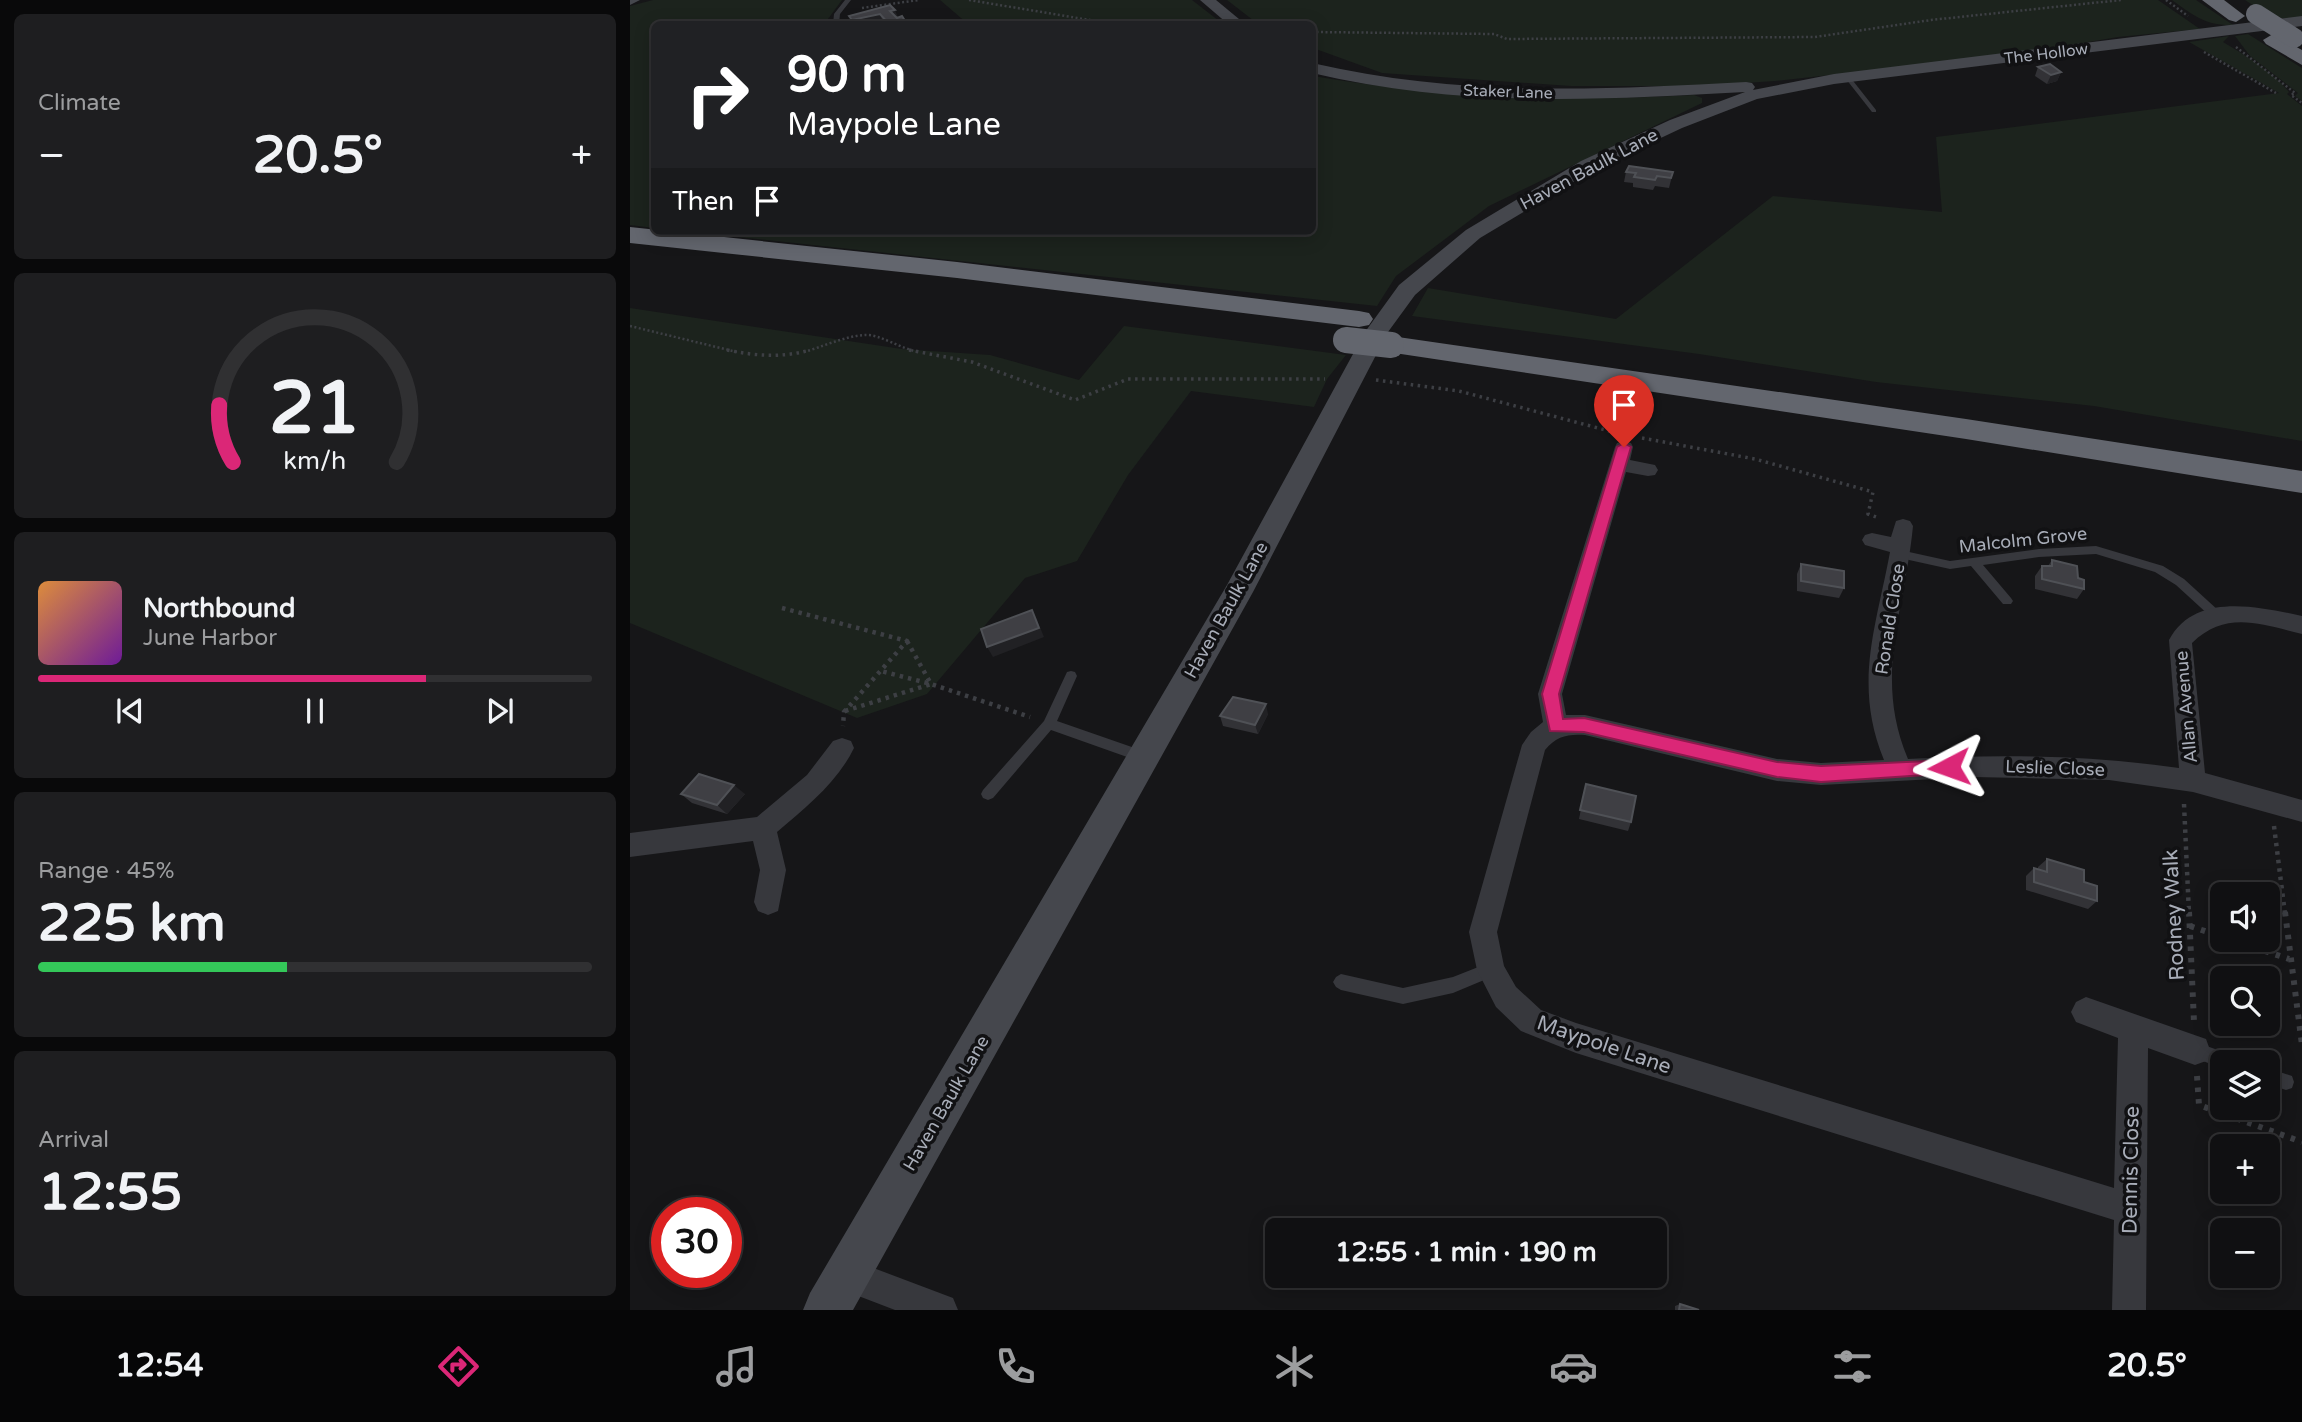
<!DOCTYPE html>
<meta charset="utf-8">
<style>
body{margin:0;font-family:"Varela Round",sans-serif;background:#1e1e20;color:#f1f3f6;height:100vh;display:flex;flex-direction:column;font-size:26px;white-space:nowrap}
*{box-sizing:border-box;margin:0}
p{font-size:23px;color:#9c9d9f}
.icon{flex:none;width:38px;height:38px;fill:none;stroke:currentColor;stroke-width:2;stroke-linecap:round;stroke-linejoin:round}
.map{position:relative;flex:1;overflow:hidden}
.panel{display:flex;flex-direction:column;gap:14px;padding:14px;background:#09090a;width:630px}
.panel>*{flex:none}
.top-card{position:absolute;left:21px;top:21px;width:665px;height:214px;border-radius:10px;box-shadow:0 4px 18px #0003,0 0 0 2px #303032;background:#202124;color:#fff;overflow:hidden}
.tools{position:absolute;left:1580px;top:882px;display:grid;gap:14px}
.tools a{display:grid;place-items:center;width:70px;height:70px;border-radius:10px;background:#101012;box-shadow:0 4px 18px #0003,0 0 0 2px #303032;font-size:35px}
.speed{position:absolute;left:21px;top:1197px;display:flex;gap:14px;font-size:35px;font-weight:700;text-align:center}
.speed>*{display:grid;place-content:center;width:91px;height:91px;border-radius:50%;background:#101012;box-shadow:0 4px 18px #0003,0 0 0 2px #303032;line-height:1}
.speed .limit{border:10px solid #d22;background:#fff;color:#111}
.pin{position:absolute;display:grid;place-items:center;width:60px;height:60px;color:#fff;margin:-72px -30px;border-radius:50% 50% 50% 0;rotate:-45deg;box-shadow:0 0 7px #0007}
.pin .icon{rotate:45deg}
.me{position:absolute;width:77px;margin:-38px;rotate:266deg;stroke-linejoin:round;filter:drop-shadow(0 0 5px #0008)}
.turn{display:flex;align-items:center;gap:24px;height:147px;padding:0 21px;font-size:32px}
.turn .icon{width:91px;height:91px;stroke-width:2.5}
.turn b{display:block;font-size:49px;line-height:60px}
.then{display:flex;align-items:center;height:66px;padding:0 21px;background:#0003;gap:14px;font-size:26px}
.big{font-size:52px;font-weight:700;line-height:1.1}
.panel .card{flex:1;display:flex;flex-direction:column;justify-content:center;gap:10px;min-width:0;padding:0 24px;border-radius:10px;background:#1e1e20}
.panel .dial{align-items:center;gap:0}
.dial svg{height:182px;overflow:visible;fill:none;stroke:#303032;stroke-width:7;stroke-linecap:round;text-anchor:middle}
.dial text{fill:#f1f3f6;stroke:none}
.song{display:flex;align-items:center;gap:21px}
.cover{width:84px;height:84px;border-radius:10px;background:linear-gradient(135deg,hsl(30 70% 55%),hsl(280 70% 35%))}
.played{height:7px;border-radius:4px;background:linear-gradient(90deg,#db2777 70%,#303032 70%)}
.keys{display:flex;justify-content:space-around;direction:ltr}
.heat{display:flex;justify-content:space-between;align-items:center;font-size:38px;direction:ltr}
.charge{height:10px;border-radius:5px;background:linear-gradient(90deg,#34c759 45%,#303032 0)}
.trip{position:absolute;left:635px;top:1218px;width:402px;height:70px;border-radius:10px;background:#101012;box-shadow:0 4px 18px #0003,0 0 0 2px #303032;font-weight:700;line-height:70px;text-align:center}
.tab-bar{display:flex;height:112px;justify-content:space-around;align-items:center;background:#060607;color:#9c9d9f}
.tab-bar .icon{width:49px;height:49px}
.tab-bar .on{color:#db2777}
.tab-bar b{font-size:32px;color:#f1f3f6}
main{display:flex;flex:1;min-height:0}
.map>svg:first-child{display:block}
</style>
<main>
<section class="panel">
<div class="card"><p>Climate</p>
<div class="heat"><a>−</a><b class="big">20.5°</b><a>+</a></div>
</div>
<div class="card dial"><svg viewBox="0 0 100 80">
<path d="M14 69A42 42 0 1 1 86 69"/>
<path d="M14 69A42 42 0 0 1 8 44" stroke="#db2777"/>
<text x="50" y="56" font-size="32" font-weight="700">21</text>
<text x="50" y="72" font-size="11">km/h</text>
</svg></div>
<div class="card">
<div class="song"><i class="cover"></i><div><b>Northbound</b><p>June Harbor</p></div></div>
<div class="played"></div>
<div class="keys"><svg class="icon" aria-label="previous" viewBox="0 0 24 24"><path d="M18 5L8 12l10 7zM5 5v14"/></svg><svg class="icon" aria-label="pause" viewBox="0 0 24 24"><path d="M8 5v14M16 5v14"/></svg><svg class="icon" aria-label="next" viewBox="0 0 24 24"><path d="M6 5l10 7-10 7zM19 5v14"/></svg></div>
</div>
<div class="card"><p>Range · 45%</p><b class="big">225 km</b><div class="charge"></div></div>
<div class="card"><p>Arrival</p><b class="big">12:55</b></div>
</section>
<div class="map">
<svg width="1672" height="1310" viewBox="0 0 1672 1310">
<rect width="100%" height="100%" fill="#161618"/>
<g fill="#1c231d">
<path d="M23,0H212L198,19L170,24H24V228L0,225V6Z"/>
<path d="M310,0H562L593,24H338Z"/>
<path d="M597,0H1528L1570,29L1488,37L1381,55L1145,81L1071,86H941L752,73L683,48L682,24H628Z"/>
<path d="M1542,0H1566L1603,25C1576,26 1563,15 1542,0Z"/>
<path d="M1615,0H1672V17C1644,21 1638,15 1615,0Z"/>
<path d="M1618,34L1672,68V101L1665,96L1668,93L1620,56L1605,36Z"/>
<path d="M1599,36L1593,42C1615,55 1643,72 1659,92L1657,94L1672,106V441L1464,406L1246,382L1069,354L782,316L798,288L986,319L1143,196L1312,212L1306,137L1649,93L1559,42Z"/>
<path d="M683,76C808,97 937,102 1064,95L1072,98V103L859,206L766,276L747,306L53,231H682Z"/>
<path d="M0,308L272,349L360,355L449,380L494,326L716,355L697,379L684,407L561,391L498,475L447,561L395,578L297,694L227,718L0,623Z"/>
</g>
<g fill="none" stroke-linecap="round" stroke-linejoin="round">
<g stroke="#3d3f44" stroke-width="2.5" stroke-dasharray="2 2.5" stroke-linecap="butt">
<path d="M339,0L484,24"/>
<path d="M1536,0L1558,16"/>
<path d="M232,8L289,0"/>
<path d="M682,32L864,34L877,39L1185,37L1301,20L1491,0"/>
<path d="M1606,47L1665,93L1661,95L1672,103"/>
<path d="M1574,52L1646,93"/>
<path d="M0,326L107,352"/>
<path d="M174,352C192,347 215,336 235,335C250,334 271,349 289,352"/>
</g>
<g stroke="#3d3f44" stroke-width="3.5" stroke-dasharray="2.5 4.5" stroke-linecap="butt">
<path d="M97,350C126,356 152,358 180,350"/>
<path d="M279,350L342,362L445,400L498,379H695"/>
<path d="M746,380L829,391L983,432"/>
<path d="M1012,438L1125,459L1243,492L1238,514L1249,518"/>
</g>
<g stroke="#3d3f44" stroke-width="4.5" stroke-dasharray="3.5 5" stroke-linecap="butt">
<path d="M152,608L277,641L214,712L213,726"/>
<path d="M277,641L301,684L400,717"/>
<path d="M215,711L301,684L251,671"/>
<path d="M1554,804L1559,914"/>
<path d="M1644,826L1655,914"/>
</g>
<g stroke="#3d3f44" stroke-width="6" stroke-dasharray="4.5 7" stroke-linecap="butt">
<path d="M1559,912L1564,1022"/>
<path d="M1655,912L1672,1045"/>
<path d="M1560,926L1592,937"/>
<path d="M1602,940L1659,959"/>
<path d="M1567,1076L1569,1105L1672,1142"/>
</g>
<g fill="#37383d" fill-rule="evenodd">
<path d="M215,0H221L210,14L209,24H203L204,14Z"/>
<path d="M1216,77H1220L1246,110V112H1242L1216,79Z"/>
<path d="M1466,546L1533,566L1554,579L1589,611L1591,614L1589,617H1581L1546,585L1525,572L1466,554L1409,557L1353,565L1381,598L1383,601L1381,604H1373L1341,566L1320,569L1270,558L1264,554L1270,550L1320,561L1409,549Z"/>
<path d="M441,671L445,672L447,676L427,721L519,753L521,757L519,761L514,763L421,730L363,798L358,800L353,798L351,794L353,790L414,721L437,672Z"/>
<path d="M861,962L866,965L869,970L866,975L823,993L773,1004L711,990L706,987L703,982L706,977L711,974L773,988L823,977Z"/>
<path d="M1565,1042L1605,1056L1607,1062H1592V1068L1559,1056L1557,1050L1559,1044Z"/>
<path d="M1638,1068L1662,1076L1664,1082L1662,1088L1656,1090L1638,1084Z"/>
</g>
<g fill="#37383d" fill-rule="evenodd">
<path d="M994,441L1001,443L1003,447L1000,460L1025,465L1028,470L1025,475L1018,476L996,472L932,694L936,715H955L1147,759L1191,763L1254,760C1223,684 1246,628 1260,552L1235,545L1232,540L1235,535L1242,533L1261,537L1266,521L1273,519L1280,521L1283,526C1275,610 1243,676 1278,759C1371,754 1458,755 1549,768L1539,640C1565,591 1630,607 1672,616V634C1630,624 1596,610 1562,643L1575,773L1672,800V822L1563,792L1479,780L1343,777L1191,785L1147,781L955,735C937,734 927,736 915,750L867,932L874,966L886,987L911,1010L946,1023L1484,1188L1488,1038L1446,1022L1441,1012L1446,1002L1456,997L1576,1039L1580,1050L1576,1061L1565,1065L1518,1048L1516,1310H1482L1484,1220L946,1053L891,1031L866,1007L847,970L839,932L892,745L901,732L913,722L908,694L985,447L987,443Z"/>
<path d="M212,738L221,741L224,748C207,783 176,807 147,832L156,870L148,911L138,915L128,911L124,902L130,870L123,841L0,857V833L127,817L177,775L203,741Z"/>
<path d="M217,1258L323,1298L328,1310H265L205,1287L200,1275L205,1263Z"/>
</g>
<g fill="#45474d" fill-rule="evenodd">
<path d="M0,0H10L0,5Z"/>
<path d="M570,0H586L615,24H598Z"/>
<path d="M1672,16V26L1204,84L1127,99L1052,128L965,169L850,238L785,295L758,332L623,592L223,1310H173L180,1293L597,585L735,332L769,285L836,230L951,161L1040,120L1115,92C966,100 829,108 682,73V63C829,97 967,90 1116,82L1122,83L1125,87L1123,90L1204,74Z"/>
</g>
<g fill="#63666e" fill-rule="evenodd">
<path d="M1572,0H1594L1615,16L1606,22L1599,20Z"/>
<path d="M1643,34L1672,50V65L1636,44L1633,40Z"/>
<path d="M0,227L327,262L729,311L739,313L743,319L739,325L729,327L327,278L0,243Z"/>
<path d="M761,336L1336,419L1672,471V493L1336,439L751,351L747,345L751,339Z"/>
</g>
<path stroke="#63666e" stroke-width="20" d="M1626,14L1664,38"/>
<path stroke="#63666e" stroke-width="26" d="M716,340L761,345"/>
</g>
<g fill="#323236">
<path d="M260,5L268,17L277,24H255L253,22L243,24H223L219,16Z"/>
<path d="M1408,67L1431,72L1427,81L1417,84L1405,76Z"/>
<path d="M996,172H1043L1039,188L1025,186L1023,190L1003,187V183L994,182Z"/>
<path d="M1422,560L1448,578L1454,589L1447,599L1405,589V576L1412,566H1418Z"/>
<path d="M1171,564L1214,588L1209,598L1167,591V574Z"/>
<path d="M638,714L628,734L593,726L590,716Z"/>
<path d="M956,784L1001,822L998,831L949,819Z"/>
<path d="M51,794H115L97,814L62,803Z"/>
<path d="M1417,859L1454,882L1467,901L1458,909L1396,890V876L1404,868L1408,869V867Z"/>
<path d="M1050,1304L1069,1310H1045V1306Z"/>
</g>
<g fill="#212124">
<path d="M265,10L268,18L264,19L260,11Z"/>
<path d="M250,14L253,22L243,24H225L222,20Z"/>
<path d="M1431,72L1427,81L1417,84L1421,75Z"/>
<path d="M402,610L407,620L414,637L363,657L357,647Z"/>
<path d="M636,704L638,714L628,734L625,725Z"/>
<path d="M104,785L115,794L97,814L87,805Z"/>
</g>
<g fill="#3f3f44" stroke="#4f5156" stroke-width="2">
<path d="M260,5L265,10L260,11L267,18L272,16L277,24H259L250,14L222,20L219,16Z"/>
<path d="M1420,64L1431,72L1421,75L1408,67Z"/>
<path d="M999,166L1043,172L1041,178L1027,176L1025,180L1004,177L1006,173L996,172Z"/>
<path d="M1422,560L1447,566L1448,578L1454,580V589L1412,579V566H1422Z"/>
<path d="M1171,564L1214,571V588L1171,581Z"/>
<path d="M402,610L409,628L357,647L351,629Z"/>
<path d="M603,697L636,704L625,725L590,716Z"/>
<path d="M69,774L104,785L87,805L51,794Z"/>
<path d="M956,784L1006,796L1001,822L950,810Z"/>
<path d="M1417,859L1454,870V882L1467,886V901L1404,882V868L1417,872Z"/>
<path d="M1050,1304L1069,1310H1049Z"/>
</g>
<path fill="#db2777" stroke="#8e194d" stroke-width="2" d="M994,443L1001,447L929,694L933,719L954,718L1147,762L1191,766L1319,760L1325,762L1327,767L1325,773L1191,782L1147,777L954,732L920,731L912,694L987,447Z"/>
<g text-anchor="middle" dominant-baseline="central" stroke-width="7" stroke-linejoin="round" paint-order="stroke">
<g font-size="16" fill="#a8adb8" stroke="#111113">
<text transform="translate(1416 54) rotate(-7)">The Hollow</text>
<text transform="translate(878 92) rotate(2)">Staker Lane</text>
</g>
<g font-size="18" fill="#a8adb8" stroke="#111113">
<text transform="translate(959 169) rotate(-28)">Haven Baulk Lane</text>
<text transform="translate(1393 540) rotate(-6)">Malcolm Grove</text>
<text transform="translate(596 610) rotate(-61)">Haven Baulk Lane</text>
<text transform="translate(1260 619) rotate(-81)">Ronald Close</text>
<text transform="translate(1556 707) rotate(-95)">Allan Avenue</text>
<text transform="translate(1425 768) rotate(2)">Leslie Close</text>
<text transform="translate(316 1103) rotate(-60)">Haven Baulk Lane</text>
</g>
<g font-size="21" fill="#a8adb8" stroke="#111113">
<text transform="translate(1544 915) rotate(-93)">Rodney Walk</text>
<text transform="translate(974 1045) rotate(19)">Maypole Lane</text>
<text transform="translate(1501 1170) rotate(-89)">Dennis Close</text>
</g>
</g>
</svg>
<div class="tools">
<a><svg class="icon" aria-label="sound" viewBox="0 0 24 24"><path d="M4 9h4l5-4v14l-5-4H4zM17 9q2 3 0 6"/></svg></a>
<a><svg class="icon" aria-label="search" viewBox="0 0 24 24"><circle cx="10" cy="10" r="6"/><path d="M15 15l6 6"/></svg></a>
<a><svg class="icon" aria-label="layers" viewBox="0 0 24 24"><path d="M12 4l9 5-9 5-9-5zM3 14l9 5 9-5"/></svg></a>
<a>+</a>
<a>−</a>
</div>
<div class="speed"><div class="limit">30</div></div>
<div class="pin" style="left:994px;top:447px;background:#d93025"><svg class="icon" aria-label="arrive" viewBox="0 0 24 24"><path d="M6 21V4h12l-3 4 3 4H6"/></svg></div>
<svg class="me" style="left:1319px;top:767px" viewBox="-20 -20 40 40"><path d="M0-17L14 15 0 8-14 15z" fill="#db2777" stroke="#fff" stroke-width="4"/></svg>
<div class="trip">12:55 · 1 min · 190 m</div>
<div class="top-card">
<div class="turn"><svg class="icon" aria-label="right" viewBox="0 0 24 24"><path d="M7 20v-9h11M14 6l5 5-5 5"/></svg><div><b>90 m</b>Maypole Lane</div></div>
<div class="then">Then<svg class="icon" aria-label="arrive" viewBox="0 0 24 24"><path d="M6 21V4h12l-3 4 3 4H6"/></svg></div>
</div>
</div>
</main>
<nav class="tab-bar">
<b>12:54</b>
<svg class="icon on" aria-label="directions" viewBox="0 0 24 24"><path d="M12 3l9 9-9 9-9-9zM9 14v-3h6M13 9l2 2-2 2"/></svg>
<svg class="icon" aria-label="music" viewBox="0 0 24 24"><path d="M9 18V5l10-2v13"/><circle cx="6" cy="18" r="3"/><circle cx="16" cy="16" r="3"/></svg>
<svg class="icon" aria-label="phone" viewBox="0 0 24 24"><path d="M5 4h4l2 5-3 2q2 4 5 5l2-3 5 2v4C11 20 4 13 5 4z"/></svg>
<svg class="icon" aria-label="climate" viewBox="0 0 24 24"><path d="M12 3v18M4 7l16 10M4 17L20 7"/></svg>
<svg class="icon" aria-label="car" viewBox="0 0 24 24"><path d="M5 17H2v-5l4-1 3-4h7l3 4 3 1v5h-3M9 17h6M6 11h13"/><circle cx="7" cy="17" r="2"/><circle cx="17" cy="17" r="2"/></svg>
<svg class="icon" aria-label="filters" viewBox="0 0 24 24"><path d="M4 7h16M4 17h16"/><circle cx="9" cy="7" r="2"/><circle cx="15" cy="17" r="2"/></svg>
<b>20.5°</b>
</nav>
